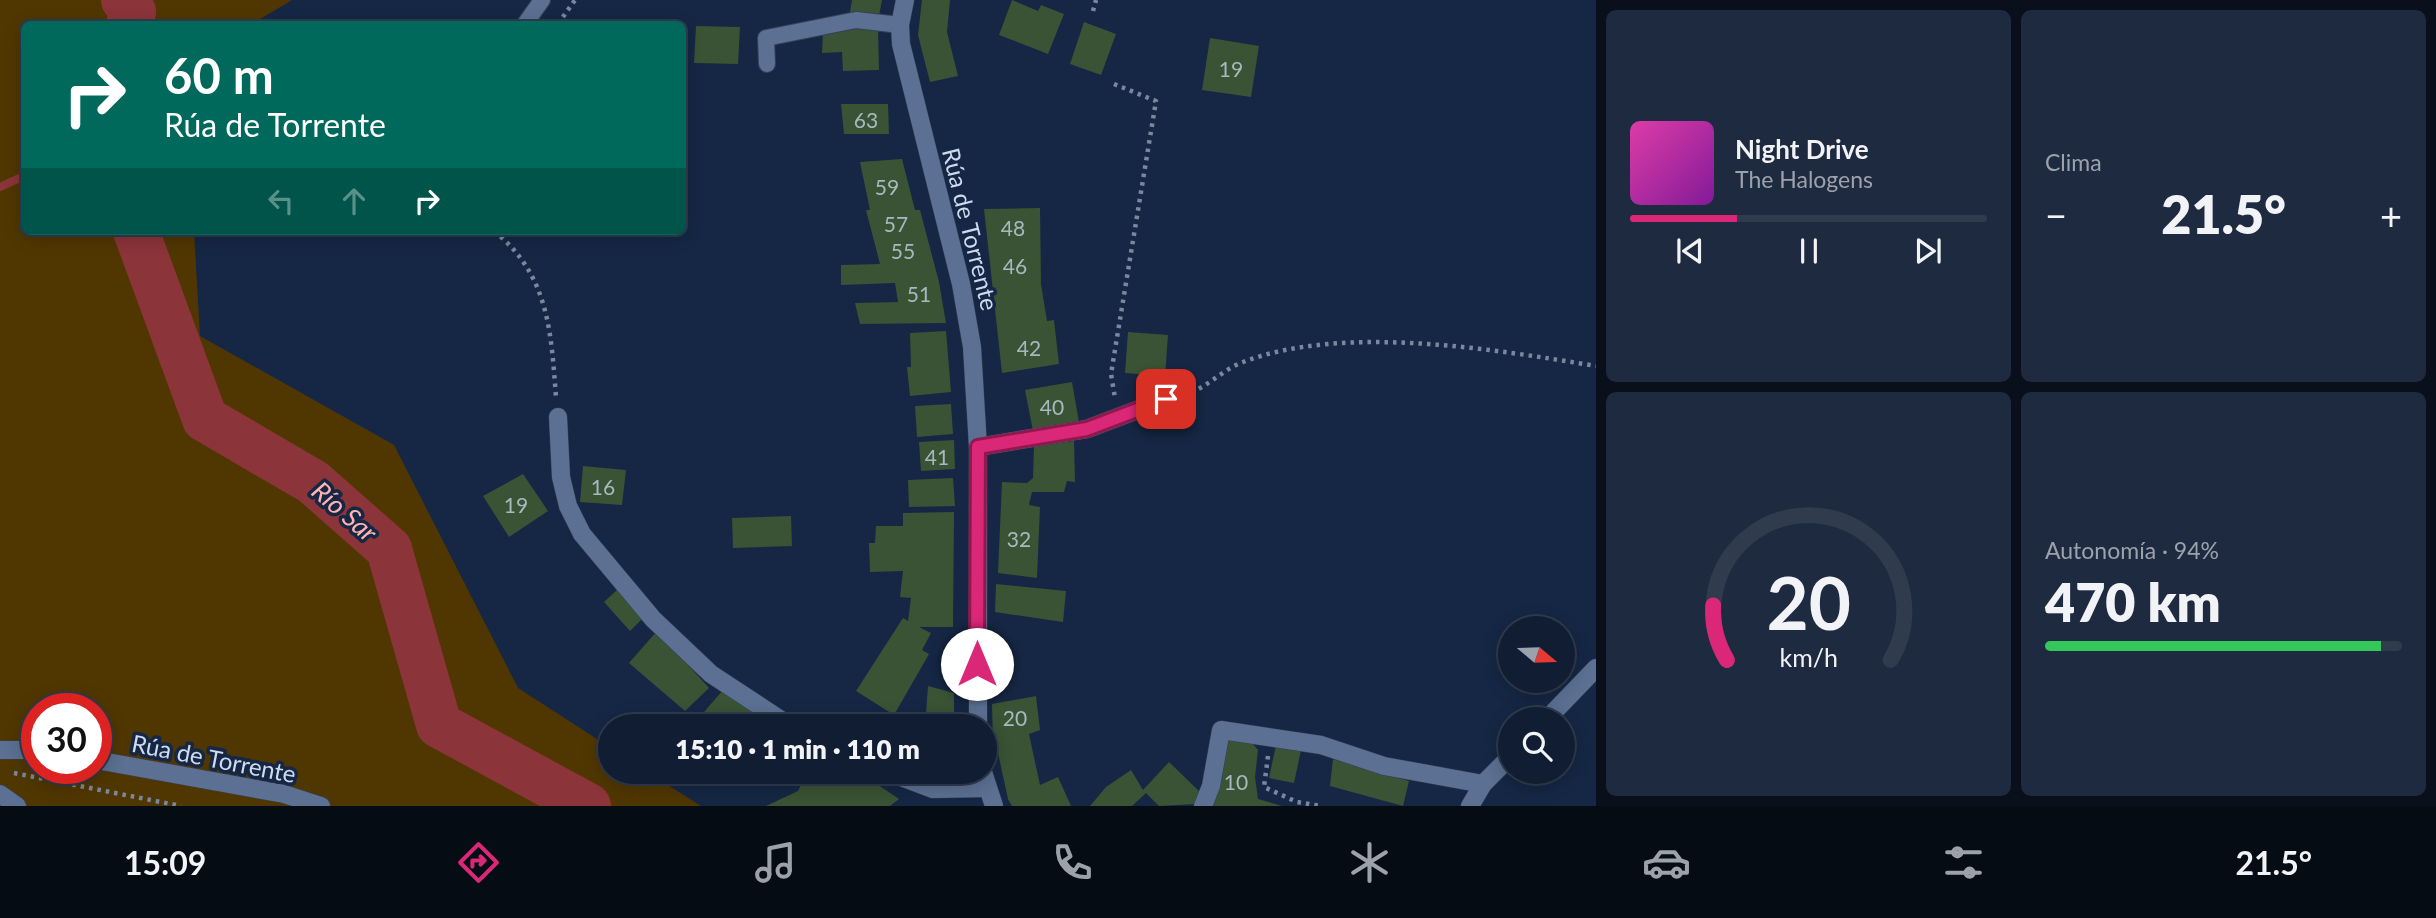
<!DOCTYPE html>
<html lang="es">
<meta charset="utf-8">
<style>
body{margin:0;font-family:Lato,sans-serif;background:#1e2a3f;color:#f1f3f6;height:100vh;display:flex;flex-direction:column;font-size:26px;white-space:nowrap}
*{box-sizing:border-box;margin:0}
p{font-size:23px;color:#9ca2ac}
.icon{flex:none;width:38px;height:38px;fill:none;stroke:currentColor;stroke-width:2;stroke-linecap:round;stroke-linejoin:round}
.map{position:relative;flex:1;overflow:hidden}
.sheet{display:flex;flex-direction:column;gap:10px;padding:10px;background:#09101c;width:840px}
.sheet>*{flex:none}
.banner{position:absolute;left:21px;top:21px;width:665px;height:214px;border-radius:10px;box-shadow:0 4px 18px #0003,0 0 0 2px #303b4e;background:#00695c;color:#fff;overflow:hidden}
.needle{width:46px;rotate:109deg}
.fabs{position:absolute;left:1498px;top:616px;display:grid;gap:14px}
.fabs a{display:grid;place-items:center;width:77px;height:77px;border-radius:50%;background:#101d33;box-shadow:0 4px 18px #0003,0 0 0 2px #303b4e;font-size:35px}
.speed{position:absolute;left:21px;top:693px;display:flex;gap:14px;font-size:35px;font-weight:700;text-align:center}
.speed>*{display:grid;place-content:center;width:91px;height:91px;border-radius:50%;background:#101d33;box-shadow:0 4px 18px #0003,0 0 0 2px #303b4e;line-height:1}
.speed .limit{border:10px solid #d22;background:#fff;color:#111}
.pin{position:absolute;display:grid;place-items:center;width:60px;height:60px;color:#fff;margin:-30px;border-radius:14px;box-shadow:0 4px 10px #0006}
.me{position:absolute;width:77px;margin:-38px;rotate:0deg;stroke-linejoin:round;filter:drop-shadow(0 0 5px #0008)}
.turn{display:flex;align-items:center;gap:24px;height:147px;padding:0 28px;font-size:32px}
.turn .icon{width:91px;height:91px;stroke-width:2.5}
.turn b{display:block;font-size:49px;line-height:60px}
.lanes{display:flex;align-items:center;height:66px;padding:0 28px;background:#0003;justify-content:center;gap:35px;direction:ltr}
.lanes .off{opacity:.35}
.big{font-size:52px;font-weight:800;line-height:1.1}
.sheet .tile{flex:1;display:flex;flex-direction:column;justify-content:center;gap:10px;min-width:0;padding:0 24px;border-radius:10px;background:#1e2a3f}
.sheet .dial{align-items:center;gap:0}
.dial svg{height:182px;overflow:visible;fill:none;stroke:#303b4e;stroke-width:7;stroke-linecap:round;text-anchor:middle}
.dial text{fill:#f1f3f6;stroke:none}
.song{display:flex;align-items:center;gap:21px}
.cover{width:84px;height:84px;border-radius:10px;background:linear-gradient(135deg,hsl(320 70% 55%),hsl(290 70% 35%))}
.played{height:7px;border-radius:4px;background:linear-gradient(90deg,#db2777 30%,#303b4e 30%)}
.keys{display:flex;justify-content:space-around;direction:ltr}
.heat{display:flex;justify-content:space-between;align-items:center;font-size:38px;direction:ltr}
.charge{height:10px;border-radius:5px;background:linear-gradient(90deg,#34c759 94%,#303b4e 0)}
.sheet .tiles{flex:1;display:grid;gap:10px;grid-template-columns:repeat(2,1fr)}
.trip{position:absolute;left:598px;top:714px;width:399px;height:70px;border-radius:35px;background:#101d33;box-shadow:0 4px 18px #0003,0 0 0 2px #303b4e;font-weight:800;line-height:70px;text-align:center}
.tab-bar{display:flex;height:112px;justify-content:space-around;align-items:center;background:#060c14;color:#9ca2ac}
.tab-bar .icon{width:49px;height:49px}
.tab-bar .on{color:#db2777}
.tab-bar b{font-size:32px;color:#f1f3f6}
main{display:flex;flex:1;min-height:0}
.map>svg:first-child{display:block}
</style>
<main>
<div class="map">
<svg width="1596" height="806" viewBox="0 0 1596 806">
<rect width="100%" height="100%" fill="#152744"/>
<path fill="#503702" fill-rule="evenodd" d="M0,0H292L252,24H24V231H194L200,336L394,445L518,688L611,748V772H647L701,806H0ZM37,709H96V768H37Z"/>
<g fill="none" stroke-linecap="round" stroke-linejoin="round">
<path stroke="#8b3439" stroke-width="8" d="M0,187L24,176"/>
<g stroke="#8b3439" stroke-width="46">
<path d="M124,0L133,12L129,24"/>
<path d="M136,231L205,419L313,482L389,549L439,725L588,806"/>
</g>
</g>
<g fill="#3a5334">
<path d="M852,0H882L879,16L850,12Z"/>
<path d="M922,0H950L947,32L958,76L930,82L918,35Z"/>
<path d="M1012,0L1038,11L1041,5L1064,14L1048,54L999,35Z"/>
<path d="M1084,22L1116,34L1101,75L1070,64Z"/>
<path d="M696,26L740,27L738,64L694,63Z"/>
<path d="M878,27L879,70L843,71L842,52L822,53L823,32Z"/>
<path d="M1210,38L1259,46L1251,97L1202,90Z"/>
<path d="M841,104H888L889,134H844Z"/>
<path d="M902,159L915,210H920L939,282L946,323L860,324L855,303L898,302L895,283L841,285V265L880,264L866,210H870L860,162Z"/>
<path d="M1040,208L1041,284L1047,321L1054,320L1059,364L1002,373L984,209Z"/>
<path d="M946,331L951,392L910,396L907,367H911L910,333Z"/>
<path d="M1128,332L1168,335L1165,376L1125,373Z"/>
<path d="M1072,382L1079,422L1033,431L1025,390Z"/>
<path d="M951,404L953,434L917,437L915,406Z"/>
<path d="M954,440L955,469L921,471L919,442Z"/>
<path d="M1074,441L1075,482L1067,481L1064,492H1032L1029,505L1040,507L1037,578L998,573L1002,482L1027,483L1033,478L1034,446Z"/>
<path d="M583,466L626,470L622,505L580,502Z"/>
<path d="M523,474L548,511L509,537L483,496Z"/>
<path d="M953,478L955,506L909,507L908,480Z"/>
<path d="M954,512L953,627H919L931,633L922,650L929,654L894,715L856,691L903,618L908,621L911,598L900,597L903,571L870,572L869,543H875L876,526H903V513Z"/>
<path d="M791,516L792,546L733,548L732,518Z"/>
<path d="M996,584L1066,591L1063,622L995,612Z"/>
<path d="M617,590L643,618L630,631L604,602Z"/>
<path d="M657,631L709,688L685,711L629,663Z"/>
<path d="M928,686L954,693V723L926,714Z"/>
<path d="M723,690L779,726H722L704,712Z"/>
<path d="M1036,696L1040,730L1029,734L1040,785L1058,777L1071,806H1012L1008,799L996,744H993L992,704Z"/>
<path d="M1225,736L1253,744L1258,750L1255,777L1258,799L1282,806H1206Z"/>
<path d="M1276,745L1301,750L1294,783L1269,778Z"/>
<path d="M1333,759L1409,781L1403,806L1330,786Z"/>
<path d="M1169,762L1203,795L1196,804L1159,806L1146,793L1132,806H1090L1106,787L1131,770L1143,790Z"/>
<path d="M787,772H813L823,779L829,772H859L899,799L890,806H766L798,791L803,781Z"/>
</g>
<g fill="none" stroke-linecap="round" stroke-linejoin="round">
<defs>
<g id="lane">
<path d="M525,24L542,0"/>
<path d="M767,64L766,38L856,20L900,25"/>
</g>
<g id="street">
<path d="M905,0L900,25L901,44L961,284L972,347L978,447V726"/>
<path d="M558,417L561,477L568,506L582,534L653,619L711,674L790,726"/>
<path d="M978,447L1087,429L1166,399"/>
<path d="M1547,719L1596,668"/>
<path d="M0,750H37"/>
<path d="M96,760L284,794L321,806"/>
<path d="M888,772L933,789L987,788"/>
<path d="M983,772L994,806"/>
<path d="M0,794L17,806"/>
<path d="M1203,806L1211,786L1221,730L1321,745L1384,766L1483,784"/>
<path d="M1470,806L1483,784L1510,757"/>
</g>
</defs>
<use href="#lane" stroke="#334059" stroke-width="18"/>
<use href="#street" stroke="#334059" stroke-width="19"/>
<g stroke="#79889f" stroke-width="4.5" stroke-dasharray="3.5 5" stroke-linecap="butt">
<path d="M1093,11L1096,0"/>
<path d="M558,24L575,0"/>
<path d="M1114,84L1156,101L1111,374L1115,398"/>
<path d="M494,231C549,275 551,332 556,397"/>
<path d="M1183,395C1207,389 1221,370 1243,362C1343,324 1492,349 1596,366"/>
<path d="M1268,756L1264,787L1297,802L1321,806"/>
<path d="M14,773L181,806"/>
</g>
<use href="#lane" stroke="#5b7092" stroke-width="16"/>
<use href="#street" stroke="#5b7092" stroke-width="18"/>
</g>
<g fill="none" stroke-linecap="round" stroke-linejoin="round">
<defs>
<path id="route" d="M977,664L978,447L1087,429L1166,399"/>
</defs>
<use href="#route" stroke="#8e194d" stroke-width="18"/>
<use href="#route" stroke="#db2777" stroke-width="12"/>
</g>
<g text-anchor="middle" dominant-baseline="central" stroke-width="7" stroke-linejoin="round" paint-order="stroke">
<g font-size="21" fill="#a9b8bf">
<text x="1231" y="68">19</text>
<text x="866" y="119">63</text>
<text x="887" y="186">59</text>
<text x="896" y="223">57</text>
<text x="1013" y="227">48</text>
<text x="903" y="250">55</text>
<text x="1015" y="265">46</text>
<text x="919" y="293">51</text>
<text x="1029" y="347">42</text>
<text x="1052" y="406">40</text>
<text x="937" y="456">41</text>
<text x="603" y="486">16</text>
<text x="516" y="504">19</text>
<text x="1019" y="538">32</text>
<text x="1015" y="717">20</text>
<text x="1236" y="781">10</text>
</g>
<g font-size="24" fill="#cedaed" stroke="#152744">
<text transform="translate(971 229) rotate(76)">Rúa de Torrente</text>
<text transform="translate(214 758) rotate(11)">Rúa de Torrente</text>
</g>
<g font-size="26" font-style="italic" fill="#ffb3b2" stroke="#152744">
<text transform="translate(345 511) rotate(41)">Río Sar</text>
</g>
</g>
</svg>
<div class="fabs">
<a><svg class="needle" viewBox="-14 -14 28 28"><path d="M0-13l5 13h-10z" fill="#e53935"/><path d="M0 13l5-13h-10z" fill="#9ca2ac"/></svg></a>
<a><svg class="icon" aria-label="search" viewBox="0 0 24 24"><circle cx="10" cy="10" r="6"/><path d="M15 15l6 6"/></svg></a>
</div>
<div class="speed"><div class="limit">30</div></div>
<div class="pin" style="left:1166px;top:399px;background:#d93025"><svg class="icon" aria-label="arrive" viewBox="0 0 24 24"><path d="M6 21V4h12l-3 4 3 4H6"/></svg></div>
<svg class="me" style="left:977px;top:664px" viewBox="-20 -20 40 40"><circle r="19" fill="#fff"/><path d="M0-13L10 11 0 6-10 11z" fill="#db2777"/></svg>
<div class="trip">15:10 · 1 min · 110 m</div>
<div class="banner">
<div class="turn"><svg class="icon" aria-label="right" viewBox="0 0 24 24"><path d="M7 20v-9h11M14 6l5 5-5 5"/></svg><div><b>60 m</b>Rúa de Torrente</div></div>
<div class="lanes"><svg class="icon off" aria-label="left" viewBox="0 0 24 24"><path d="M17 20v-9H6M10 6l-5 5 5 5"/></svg><svg class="icon off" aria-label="ahead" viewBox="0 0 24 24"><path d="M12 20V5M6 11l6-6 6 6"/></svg><svg class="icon" aria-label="right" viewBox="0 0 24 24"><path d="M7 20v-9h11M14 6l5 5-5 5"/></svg></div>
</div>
</div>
<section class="sheet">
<div class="tiles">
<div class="tile">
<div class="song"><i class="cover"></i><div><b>Night Drive</b><p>The Halogens</p></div></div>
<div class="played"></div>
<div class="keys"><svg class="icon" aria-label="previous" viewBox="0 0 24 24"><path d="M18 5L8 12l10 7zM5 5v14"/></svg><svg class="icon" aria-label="pause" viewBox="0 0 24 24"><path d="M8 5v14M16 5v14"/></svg><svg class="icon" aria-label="next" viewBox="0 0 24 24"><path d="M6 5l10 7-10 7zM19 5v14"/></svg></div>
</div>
<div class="tile"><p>Clima</p>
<div class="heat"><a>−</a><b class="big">21.5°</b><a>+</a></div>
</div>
<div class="tile dial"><svg viewBox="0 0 100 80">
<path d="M14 69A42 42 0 1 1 86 69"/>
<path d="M14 69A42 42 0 0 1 8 45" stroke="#db2777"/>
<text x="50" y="56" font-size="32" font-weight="700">20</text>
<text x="50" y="72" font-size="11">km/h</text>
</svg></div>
<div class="tile"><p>Autonomía · 94%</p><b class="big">470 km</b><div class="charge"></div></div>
</div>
</section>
</main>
<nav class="tab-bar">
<b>15:09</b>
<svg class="icon on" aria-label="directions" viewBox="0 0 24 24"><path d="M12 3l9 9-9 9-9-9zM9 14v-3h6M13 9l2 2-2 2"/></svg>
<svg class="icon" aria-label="music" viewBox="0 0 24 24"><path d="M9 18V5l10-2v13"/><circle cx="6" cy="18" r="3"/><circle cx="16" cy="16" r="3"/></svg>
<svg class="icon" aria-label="phone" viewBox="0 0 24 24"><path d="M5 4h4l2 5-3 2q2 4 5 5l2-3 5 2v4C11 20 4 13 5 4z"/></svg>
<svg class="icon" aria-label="climate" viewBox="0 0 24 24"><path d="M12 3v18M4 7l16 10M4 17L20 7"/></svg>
<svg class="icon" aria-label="car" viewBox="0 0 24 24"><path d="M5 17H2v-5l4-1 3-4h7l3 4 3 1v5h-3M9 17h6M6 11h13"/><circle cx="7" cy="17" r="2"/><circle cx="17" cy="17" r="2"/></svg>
<svg class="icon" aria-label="filters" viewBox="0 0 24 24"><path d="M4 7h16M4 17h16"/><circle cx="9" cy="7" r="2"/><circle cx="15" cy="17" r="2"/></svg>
<b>21.5°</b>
</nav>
